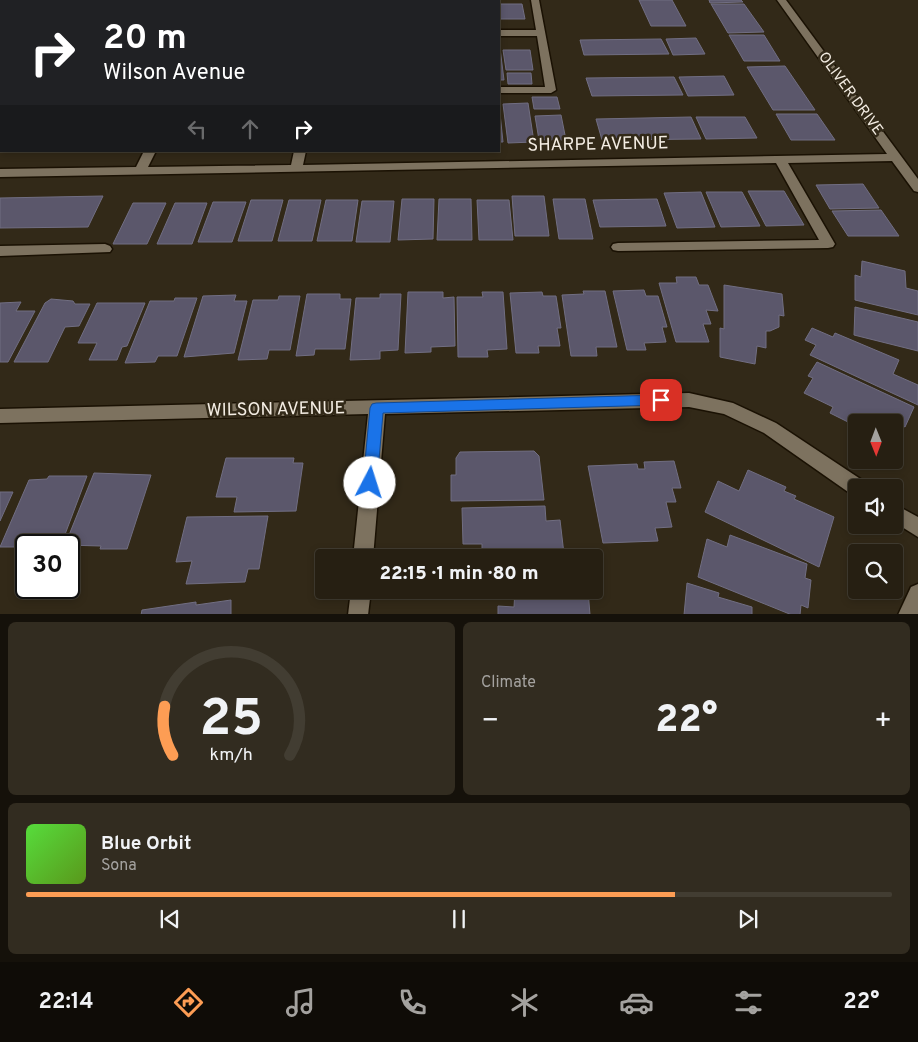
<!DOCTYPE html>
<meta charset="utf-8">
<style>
body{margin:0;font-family:Overpass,sans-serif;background:#322c20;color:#f1f3f6;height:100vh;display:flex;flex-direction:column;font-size:19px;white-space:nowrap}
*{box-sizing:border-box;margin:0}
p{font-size:16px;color:#a4a29f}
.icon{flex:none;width:28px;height:28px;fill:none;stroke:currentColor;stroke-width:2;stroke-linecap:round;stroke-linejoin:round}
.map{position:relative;height:614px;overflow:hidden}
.sheet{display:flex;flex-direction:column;gap:8px;padding:8px;background:#15110a;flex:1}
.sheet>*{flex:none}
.top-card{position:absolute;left:0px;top:0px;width:500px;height:152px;box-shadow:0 2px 8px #0003,0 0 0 1px #423d32;background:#202124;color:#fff;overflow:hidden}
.needle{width:32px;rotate:179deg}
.tools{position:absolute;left:848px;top:414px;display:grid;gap:10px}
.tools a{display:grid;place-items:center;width:55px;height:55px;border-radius:5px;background:#261f12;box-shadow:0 2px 8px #0003,0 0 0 1px #423d32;font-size:25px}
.speed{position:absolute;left:15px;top:534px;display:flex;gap:10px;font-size:25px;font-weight:700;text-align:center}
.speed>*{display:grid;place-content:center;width:65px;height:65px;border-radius:50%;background:#261f12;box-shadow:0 2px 8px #0003,0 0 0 1px #423d32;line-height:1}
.speed .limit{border:2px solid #111;border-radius:8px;background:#fff;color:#111}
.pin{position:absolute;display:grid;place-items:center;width:42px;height:42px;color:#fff;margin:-21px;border-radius:10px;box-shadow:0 2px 8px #0006}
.me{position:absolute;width:55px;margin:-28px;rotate:5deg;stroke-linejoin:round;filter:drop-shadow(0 0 4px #0008)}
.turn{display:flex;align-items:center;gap:18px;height:105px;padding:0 20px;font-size:22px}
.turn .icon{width:65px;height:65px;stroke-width:2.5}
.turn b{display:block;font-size:35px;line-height:42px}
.lanes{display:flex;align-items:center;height:48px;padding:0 20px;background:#0003;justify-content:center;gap:25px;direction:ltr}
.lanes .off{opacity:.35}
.big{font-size:38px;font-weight:800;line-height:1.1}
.sheet .widget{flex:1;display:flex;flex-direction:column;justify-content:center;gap:8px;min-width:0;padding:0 18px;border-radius:8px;background:#322c20}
.sheet .dial{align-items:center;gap:0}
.dial svg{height:130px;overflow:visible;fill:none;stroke:#423d32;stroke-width:7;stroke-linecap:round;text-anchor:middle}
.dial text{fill:#f1f3f6;stroke:none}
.song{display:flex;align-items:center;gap:15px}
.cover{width:60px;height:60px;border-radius:8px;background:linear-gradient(135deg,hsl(110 70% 55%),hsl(90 70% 35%))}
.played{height:5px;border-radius:2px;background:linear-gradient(90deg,#fd9d54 75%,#423d32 75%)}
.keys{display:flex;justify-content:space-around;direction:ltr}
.heat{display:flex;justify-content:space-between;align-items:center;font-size:28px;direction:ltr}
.sheet .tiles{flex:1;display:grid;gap:8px;grid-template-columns:1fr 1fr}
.widget:last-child{grid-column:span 2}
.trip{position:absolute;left:315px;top:549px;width:288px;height:50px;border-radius:5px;background:#261f12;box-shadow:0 2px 8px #0003,0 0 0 1px #423d32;font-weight:800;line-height:50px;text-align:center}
.tabs{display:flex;height:80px;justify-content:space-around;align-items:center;background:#0f0c07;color:#a4a29f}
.tabs .icon{width:35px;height:35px}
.tabs .active{color:#fd9d54}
.tabs b{font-size:22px;color:#f1f3f6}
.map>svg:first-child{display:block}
</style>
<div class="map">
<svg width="918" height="615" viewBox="0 0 918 615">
<rect width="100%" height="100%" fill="#322918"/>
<g fill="#5b576b" stroke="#716e82">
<path d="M0,0H68L0,2Z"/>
<path d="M76,0H136L75,1Z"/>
<path d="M639,0H672L686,26H651Z"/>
<path d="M709,0H741L743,2L710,3Z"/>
<path d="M499,4H522L525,19H500Z"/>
<path d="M711,4H744L764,32L728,33Z"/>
<path d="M729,35H764L780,61H744Z"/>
<path d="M696,38L705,54L673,55L666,39Z"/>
<path d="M661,39L669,54L584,55L580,40Z"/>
<path d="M499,48H500L504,80H499Z"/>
<path d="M503,50H530L533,70H506Z"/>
<path d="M785,66L815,110H773L747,67Z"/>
<path d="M507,73H531L532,84H508Z"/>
<path d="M724,76L734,95L688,96L679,77Z"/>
<path d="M674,77L683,95L592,96L586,78Z"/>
<path d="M532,97H557L560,109H534Z"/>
<path d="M528,103L534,142L508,143L503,104Z"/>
<path d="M499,104L503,142H499Z"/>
<path d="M776,114H817L835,140H791Z"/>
<path d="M561,115L566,140H539L535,116Z"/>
<path d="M691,117L701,139L602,140L596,119Z"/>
<path d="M696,117H745L757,138L706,139Z"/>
<path d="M863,184L879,208L830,209L816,185Z"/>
<path d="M748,191H784L804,225L766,226Z"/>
<path d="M701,192L715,227L677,228L664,193Z"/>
<path d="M706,192H742L760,226L721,227Z"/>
<path d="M103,196L88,227L0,228V198Z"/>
<path d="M512,196H544L549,236H515Z"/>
<path d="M402,199H434L433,239L398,240Z"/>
<path d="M439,199H471L472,240H437Z"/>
<path d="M553,199H585L593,239H559Z"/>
<path d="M657,199L666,226L600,227L593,200Z"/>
<path d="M251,200H283L272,241H238Z"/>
<path d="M289,200H321L312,241H278Z"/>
<path d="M326,200H358L352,241H317Z"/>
<path d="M477,200H509L513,240H479Z"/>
<path d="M362,201H394L390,242H356Z"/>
<path d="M213,202H246L232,242H198Z"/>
<path d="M133,203H166L147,244H113Z"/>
<path d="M175,203H207L192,244H157Z"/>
<path d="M881,210L899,236H848L832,211Z"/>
<path d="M862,261L905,271L906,288L918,291V315L855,300V275L861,277Z"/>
<path d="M676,277H696L699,285H708L718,311L706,310L711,324H703L709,342H676L659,283H677Z"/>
<path d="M724,285L782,294L784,316L779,315V327L770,331H766V348L757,346L755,364L720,357V328L724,329Z"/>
<path d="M644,290L646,296H658L667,327H662L666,342L644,343L646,350H627L613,291Z"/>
<path d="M583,291H605L617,347H596L597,356H571L562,295L584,294Z"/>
<path d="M408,292H443V298L454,297L455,346L431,347V352L405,353Z"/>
<path d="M482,292H503L507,349L487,350L488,357H458L457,297H483Z"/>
<path d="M542,292L543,296H556L561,328H557L560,346H538L539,353H516L510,293Z"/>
<path d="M307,294H340V299H351L345,349H315L314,355L296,356Z"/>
<path d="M380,294H401L398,350L380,351V359L350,360L356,298H380Z"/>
<path d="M236,295L234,301H247L234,353L184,357L203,296Z"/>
<path d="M279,296H300L290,350H269L267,359L238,360L253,300H278Z"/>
<path d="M175,298H197L177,356H158L155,362L125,363L150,301H174Z"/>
<path d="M51,299L73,301L75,304H90L79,326L65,327L48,362H14L45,303Z"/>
<path d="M21,302L16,311H35L8,362H0V303Z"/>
<path d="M97,303H145L127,346L122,347L117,360H89L97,343H78Z"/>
<path d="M855,307L918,322V351L854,335Z"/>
<path d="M812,328L833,337L835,333L899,360L893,374L918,385V405L810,355L816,345L805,340Z"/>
<path d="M817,362L914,407L905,427L891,420L890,422H856V426L830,413L833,407L804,393L813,378L808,376Z"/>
<path d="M534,451L539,456L544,500L451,501V475H456V458L460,452Z"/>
<path d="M226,458H294L293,463H303L296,511L234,512L237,497H216Z"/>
<path d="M674,461L681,488H672L676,502H666L672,527L655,528L658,541L603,543L588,466L637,464L638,469H645L644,462Z"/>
<path d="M748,470L786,487L784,491L796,496L794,499L834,517L819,567L705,512L718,481L739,491Z"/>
<path d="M94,473L151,475L127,549H100L101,546L65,545Z"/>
<path d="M49,476H87L61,545H26V553H16L18,547H0L29,480L47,479Z"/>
<path d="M0,492H13L0,521Z"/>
<path d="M545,506L546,521L560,520L564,554H552V558H482V544H463L462,508Z"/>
<path d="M268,516L259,569H248L245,582L186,584L192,561L176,562L187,517Z"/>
<path d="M730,535L807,564L805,578L811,580L808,608L801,605L800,615H792L698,577L707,539L727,547Z"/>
<path d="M687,583L719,593L718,597L752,607V615H684Z"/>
<path d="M515,590H588L590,615H498V606L514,607Z"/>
<path d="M231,600V615H141L142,610L196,602V605Z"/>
</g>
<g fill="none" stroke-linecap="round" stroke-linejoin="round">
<defs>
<g id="minor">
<path d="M531,0H539L556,90L551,93H499V87H545L537,36H499V30H536Z"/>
<path d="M777,0H786L918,179V192L914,191L892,161L788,163L835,244L833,247L828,248L618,251L613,250L611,247L613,244L618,243L819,240L776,163L0,177V169L136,167L144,151H156L148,167L291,165L294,151H306L303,165L887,154Z"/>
<path d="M105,244L110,246L112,249L110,252L0,256V246Z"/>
<path d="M689,393L733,403L776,423L865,482L867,488H856V496L851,494L764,433L724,414L689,407L385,414L373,558H353L368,414L0,423V409Z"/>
<path d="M894,504L918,517V537L894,522Z"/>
<path d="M918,584V615H898L911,587Z"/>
<path d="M351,590H371L368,615H348Z"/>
</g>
</defs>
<use href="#minor" stroke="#1a1103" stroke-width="3"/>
<use href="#minor" fill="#7d725f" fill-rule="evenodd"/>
</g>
<path fill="#1a73e8" stroke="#114b97" d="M661,395L665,396L667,400L665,403L661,405L383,413L377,483L375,487L370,489L365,487L363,483L370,408L372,404L376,403Z"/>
<g text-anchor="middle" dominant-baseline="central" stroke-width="5" stroke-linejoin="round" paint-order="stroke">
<g font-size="15" fill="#f4ede3" stroke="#322918">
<text transform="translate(850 94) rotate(54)">OLIVER DRIVE</text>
</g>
<g font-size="18" fill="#f4ede3" stroke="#322918">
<text transform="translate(598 145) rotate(-1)">SHARPE AVENUE</text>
<text transform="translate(276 410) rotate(-1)">WILSON AVENUE</text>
</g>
</g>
</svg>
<div class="tools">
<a><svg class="needle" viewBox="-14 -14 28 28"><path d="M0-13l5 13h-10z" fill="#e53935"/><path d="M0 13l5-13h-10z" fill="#a4a29f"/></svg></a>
<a><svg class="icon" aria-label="sound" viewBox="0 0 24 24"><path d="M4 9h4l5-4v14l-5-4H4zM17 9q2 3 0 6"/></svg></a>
<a><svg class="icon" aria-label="search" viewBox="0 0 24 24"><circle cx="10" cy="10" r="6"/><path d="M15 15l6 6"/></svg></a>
</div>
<div class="speed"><div class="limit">30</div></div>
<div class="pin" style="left:661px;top:400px;background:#d93025"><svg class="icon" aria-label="arrive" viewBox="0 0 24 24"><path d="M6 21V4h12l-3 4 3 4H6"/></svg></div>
<svg class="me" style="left:370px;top:483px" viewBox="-20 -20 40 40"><circle r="19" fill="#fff"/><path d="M0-13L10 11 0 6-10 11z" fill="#1a73e8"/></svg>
<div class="trip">22:15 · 1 min · 80 m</div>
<div class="top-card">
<div class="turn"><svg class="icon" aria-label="right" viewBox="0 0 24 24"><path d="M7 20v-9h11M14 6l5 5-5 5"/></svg><div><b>20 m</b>Wilson Avenue</div></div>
<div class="lanes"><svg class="icon off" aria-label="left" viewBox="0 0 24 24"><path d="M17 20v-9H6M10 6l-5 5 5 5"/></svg><svg class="icon off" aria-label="ahead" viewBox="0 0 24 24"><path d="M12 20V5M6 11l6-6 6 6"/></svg><svg class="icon" aria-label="right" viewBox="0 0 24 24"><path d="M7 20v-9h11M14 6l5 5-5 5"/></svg></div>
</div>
</div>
<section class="sheet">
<div class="tiles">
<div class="widget dial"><svg viewBox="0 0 100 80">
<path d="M14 69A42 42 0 1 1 86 69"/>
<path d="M14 69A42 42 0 0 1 9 39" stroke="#fd9d54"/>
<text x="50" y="56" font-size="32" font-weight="700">25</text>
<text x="50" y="72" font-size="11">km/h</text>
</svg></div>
<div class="widget"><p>Climate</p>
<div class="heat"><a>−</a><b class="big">22°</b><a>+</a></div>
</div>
<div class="widget">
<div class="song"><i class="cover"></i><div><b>Blue Orbit</b><p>Sona</p></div></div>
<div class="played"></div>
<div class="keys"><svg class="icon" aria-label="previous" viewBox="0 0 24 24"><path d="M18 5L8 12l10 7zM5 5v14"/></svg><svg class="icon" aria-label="pause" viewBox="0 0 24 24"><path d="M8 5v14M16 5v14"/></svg><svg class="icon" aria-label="next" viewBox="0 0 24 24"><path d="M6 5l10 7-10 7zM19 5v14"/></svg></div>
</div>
</div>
</section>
<nav class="tabs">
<b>22:14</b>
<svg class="icon active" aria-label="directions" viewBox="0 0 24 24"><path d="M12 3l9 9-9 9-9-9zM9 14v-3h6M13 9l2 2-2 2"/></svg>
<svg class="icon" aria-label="music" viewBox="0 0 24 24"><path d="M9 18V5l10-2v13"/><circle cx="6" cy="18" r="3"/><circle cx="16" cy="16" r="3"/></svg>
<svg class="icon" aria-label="phone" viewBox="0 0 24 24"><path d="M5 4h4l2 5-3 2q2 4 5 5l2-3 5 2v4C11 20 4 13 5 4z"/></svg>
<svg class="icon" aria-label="climate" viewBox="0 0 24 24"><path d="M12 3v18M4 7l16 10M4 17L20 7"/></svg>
<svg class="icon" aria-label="car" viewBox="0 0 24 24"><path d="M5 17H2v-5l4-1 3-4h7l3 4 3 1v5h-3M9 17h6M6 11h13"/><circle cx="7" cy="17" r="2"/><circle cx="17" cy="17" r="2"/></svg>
<svg class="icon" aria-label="filters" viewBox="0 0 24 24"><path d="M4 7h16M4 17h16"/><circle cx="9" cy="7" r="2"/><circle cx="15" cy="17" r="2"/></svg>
<b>22°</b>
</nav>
